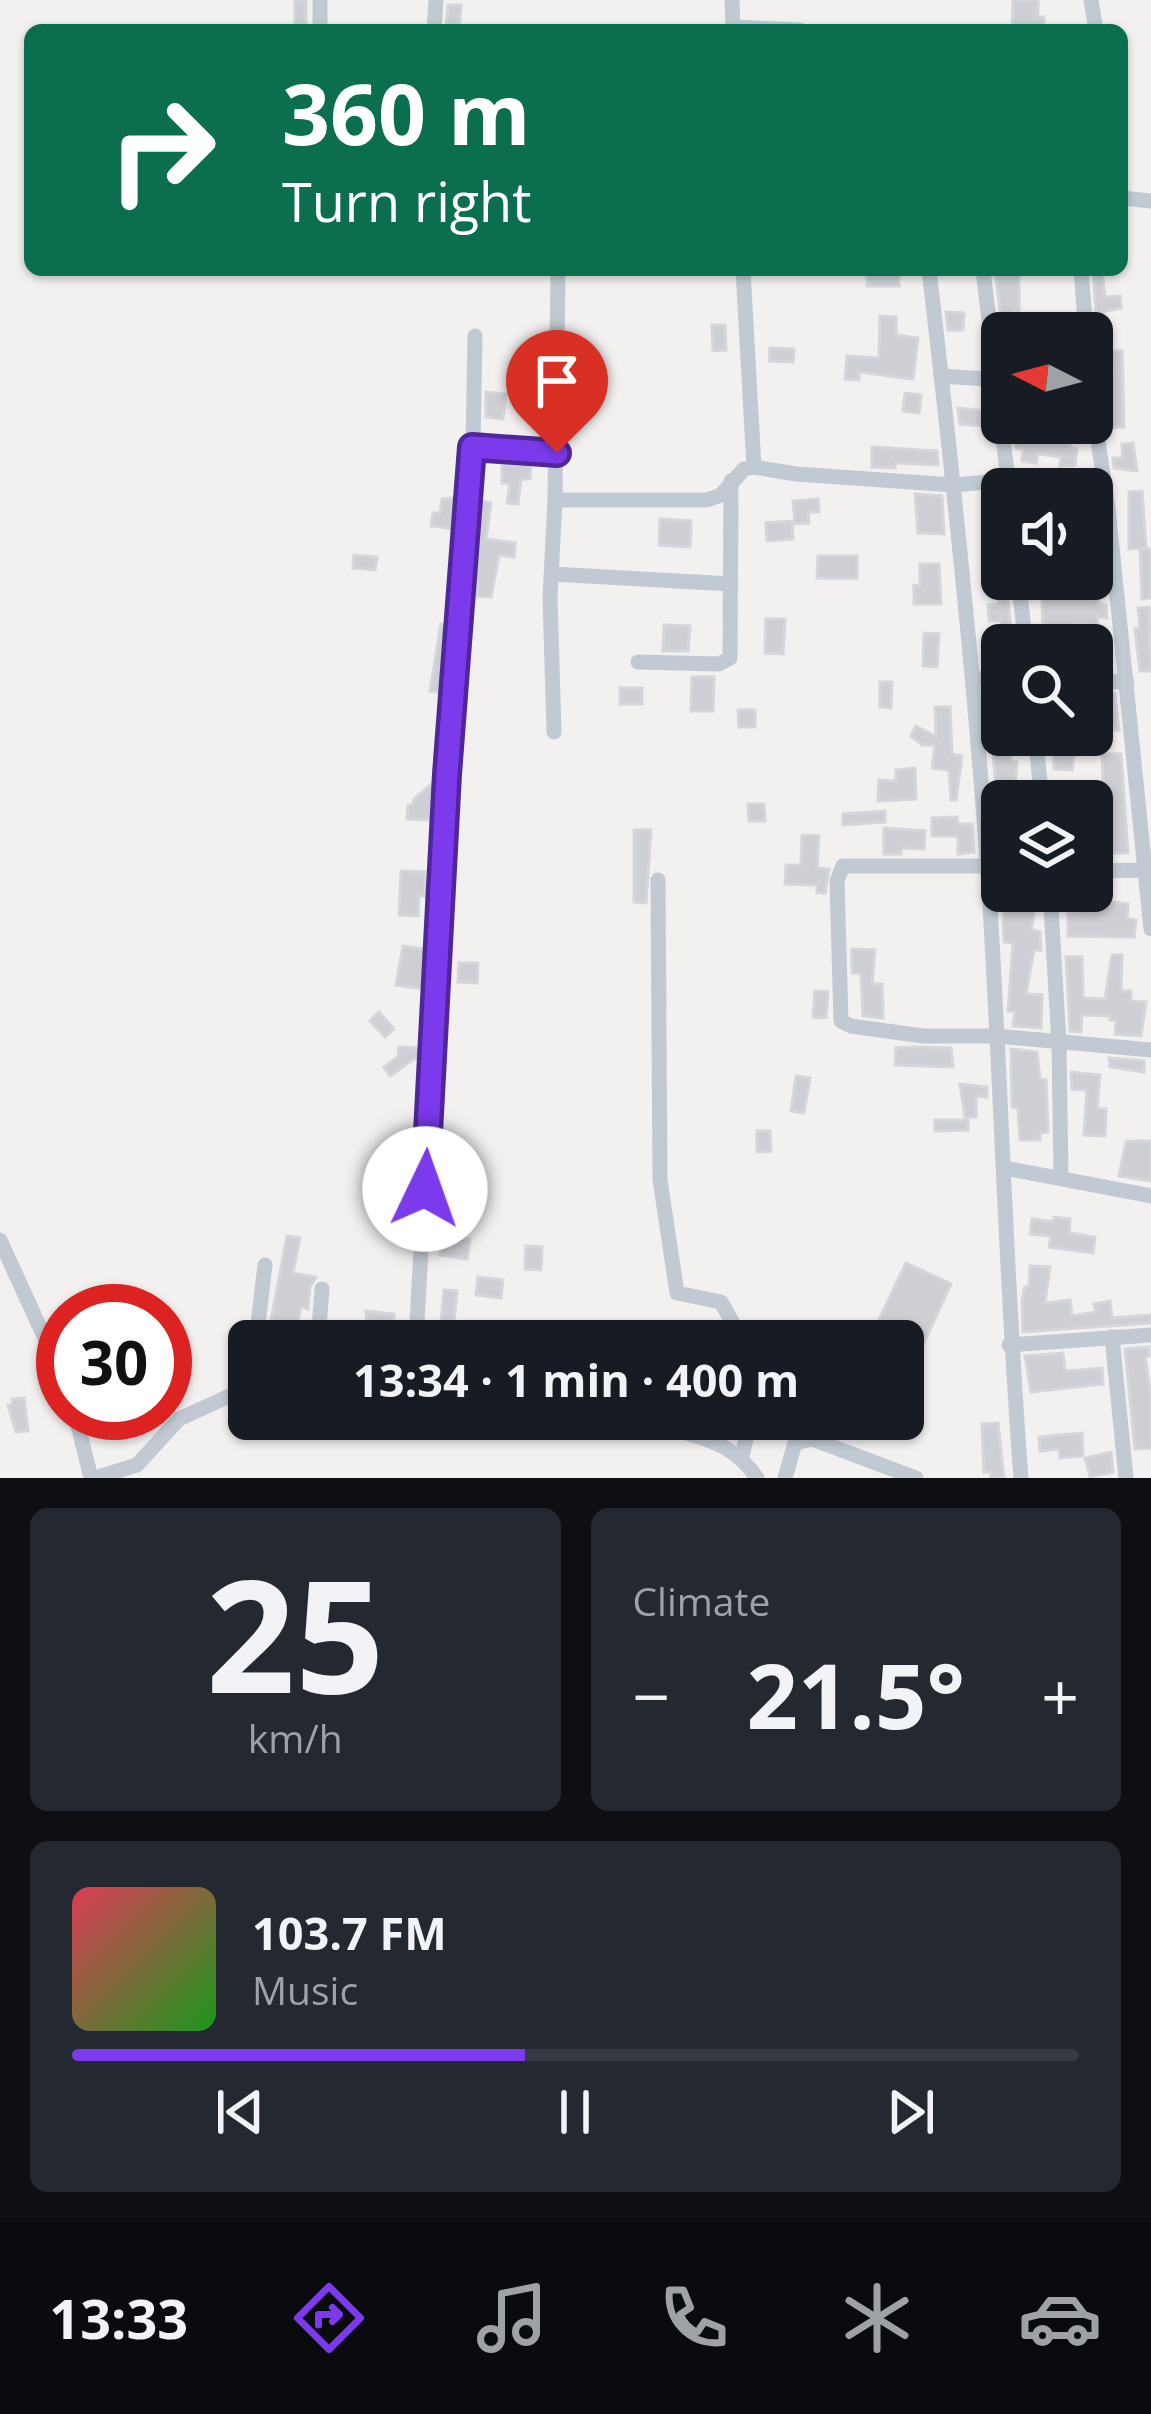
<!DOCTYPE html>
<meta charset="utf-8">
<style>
body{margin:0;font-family:"Open Sans",sans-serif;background:#242831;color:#f1f3f6;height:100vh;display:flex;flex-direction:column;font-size:45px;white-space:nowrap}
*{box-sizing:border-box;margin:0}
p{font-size:39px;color:#9ea1a6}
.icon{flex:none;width:66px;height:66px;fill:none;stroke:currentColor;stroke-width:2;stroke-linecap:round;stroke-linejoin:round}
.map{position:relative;height:1478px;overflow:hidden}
.sheet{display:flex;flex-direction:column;gap:30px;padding:30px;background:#0d0f14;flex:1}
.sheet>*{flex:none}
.hud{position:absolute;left:24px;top:24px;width:1104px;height:252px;border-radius:18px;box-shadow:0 3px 9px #0004;background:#0b6e4f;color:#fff;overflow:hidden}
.needle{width:78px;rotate:276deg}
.tools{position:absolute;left:981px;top:312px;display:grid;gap:24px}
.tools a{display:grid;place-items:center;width:132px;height:132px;border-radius:18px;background:#171b24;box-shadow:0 3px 9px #0004;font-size:60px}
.speed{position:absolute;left:36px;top:1284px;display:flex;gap:24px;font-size:60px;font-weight:700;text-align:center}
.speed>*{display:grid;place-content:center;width:156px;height:156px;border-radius:50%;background:#171b24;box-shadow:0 3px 9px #0004;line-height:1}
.speed .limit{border:18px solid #d22;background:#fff;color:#111}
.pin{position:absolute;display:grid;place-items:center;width:102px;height:102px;color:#fff;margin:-123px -51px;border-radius:50% 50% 50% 0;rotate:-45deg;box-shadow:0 0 12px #0007}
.pin .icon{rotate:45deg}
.me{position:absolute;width:132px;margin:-66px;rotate:3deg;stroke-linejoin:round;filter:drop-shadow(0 0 9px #0008)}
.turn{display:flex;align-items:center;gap:42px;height:252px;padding:0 60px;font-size:54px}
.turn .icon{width:156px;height:156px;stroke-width:2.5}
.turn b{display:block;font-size:84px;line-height:102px}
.big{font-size:90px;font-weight:700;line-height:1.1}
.sheet .widget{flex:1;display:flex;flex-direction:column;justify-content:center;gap:18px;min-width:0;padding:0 42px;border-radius:18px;background:#242831}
.sheet .dial{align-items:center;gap:0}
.dial b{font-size:156px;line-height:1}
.song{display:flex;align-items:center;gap:36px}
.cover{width:144px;height:144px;border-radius:18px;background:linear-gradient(135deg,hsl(350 70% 55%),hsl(120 70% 35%))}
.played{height:12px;border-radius:6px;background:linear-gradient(90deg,#7c3aed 45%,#363941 45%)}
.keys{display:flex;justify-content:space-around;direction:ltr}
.heat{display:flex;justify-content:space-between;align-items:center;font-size:66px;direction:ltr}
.sheet .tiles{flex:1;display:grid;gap:30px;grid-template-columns:1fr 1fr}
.widget:last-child{grid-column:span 2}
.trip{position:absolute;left:228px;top:1320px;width:696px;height:120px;border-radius:18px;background:#171b24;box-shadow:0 3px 9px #0004;font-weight:700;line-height:120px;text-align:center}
.tabs{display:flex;height:192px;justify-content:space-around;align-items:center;background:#090b0e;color:#9ea1a6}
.tabs .icon{width:84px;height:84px}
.tabs .current{color:#7c3aed}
.tabs b{font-size:54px;color:#f1f3f6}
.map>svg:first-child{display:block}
</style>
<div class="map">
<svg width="1151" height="1478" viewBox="0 0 1151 1478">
<rect width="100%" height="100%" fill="#f3f0f0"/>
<g fill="#cdcfd5" stroke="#d4d6dc" stroke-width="3">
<rect x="295" y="0" width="11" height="30"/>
<path d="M1013,0H1038V17H1044V30L1012,28Z"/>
<path d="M448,5H461L459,30H446Z"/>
<rect x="867" y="270" width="32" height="16"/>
<path d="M1093,270H1102L1105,297L1120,296L1121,308L1096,313Z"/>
<path d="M995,271L1019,274V311L1012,310L1009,333H1003Z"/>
<path d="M946,312L964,313L963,330H948Z"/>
<path d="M880,316L896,317V335L918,338L913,379L859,372V380L845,379L847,356L879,358Z"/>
<path d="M712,325H725L726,350L713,351Z"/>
<path d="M770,348L794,349L793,362L769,361Z"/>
<path d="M1111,351H1122L1124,427L1108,428L1101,376L1113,375Z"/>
<path d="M486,392L506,394L503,419L486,417Z"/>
<path d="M905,393L921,395L919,413L903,411Z"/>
<path d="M958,408L985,411L983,426L960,424Z"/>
<path d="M1047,423H1074L1070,448L1077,449L1075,465L1060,466L1061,457L1038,454L1036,463L1022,461L1023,449L1016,448L1015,437L1044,441Z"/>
<path d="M1133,443L1137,471L1114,468L1113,458H1123L1122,444Z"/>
<path d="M872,447L937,451L938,465L895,463V468L872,467Z"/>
<path d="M502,464H531L530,479H521L518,504L507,503L510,483H502Z"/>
<path d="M1142,491L1146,548L1129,549V492Z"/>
<path d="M915,494L942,496L944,534L918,533Z"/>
<path d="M451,498L457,499L454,529L431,526L433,513H440L442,499Z"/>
<path d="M818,499L819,512H808L809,523L795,524L793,501Z"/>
<path d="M481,501L491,503L486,539L515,543L514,557L499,555L491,597L477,596L478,583L474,582Z"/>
<path d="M660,519L691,521L690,547L659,545Z"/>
<path d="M792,521L793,539L767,541L766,523Z"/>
<path d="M1151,549V598L1142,599L1140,550Z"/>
<path d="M354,555L377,557L375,570L353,568Z"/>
<path d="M818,556H857V578H817Z"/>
<path d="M920,564H939L941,604H914V585L920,586Z"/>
<path d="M998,579H1006L1012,643L1000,642L1001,620L989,621L988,605L999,604Z"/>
<path d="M1037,581L1051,583V588L1079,592L1080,587L1100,589L1098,604L1106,605L1107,618L1098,617L1097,626L1074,622L1073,636H1061V645H1043L1042,598L1035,597Z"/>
<path d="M1149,607L1151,671H1140L1135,629H1140L1138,608Z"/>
<path d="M766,619H785L783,654L765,653Z"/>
<path d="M441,624L447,625L441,693L430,691Z"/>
<path d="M664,625L690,626L688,651H663Z"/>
<path d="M924,633L939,634L937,667L923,666Z"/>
<path d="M692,677H714L713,711H691Z"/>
<path d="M880,682H892L891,708L880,707Z"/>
<rect x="620" y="688" width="22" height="16"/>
<path d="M987,691H1002V735H1009L1011,761L1017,762L1015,785L1023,786L1022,797L997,795Z"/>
<path d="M1092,693L1115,694L1119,730H1103V706H1092Z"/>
<path d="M935,707H950L952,754L962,756L956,800H951L949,770L932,768L935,745H922L911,736L916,726L936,737Z"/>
<path d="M738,710H755V727H739Z"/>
<path d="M1053,735H1077L1072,770L1054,769Z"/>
<path d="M1102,754H1121L1128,853H1103L1097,797L1098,784H1103Z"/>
<path d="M915,768L916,799L878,801L879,780L896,781V770Z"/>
<path d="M435,781L432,820L407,819L408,805H413L414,799Z"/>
<path d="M748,804H764L765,821H749Z"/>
<path d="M885,811V822L843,825V814Z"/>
<path d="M957,817L958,824H972L974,852L958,854V836H932V818Z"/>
<path d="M884,828L925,831L924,849L901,848V854H884Z"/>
<path d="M634,830H651L646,903L634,902Z"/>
<path d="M802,835L819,836L817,868L829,869L825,893H817V885L785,884L786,865H801Z"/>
<path d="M401,871L425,872V896H419L418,916L399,915Z"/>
<path d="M1011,893L1037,899L1031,929L1040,932L1041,950H1034L1026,994L1042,995L1041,1028L1013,1026L1015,1011H1008L1013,943L1004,942L1003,918Z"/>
<path d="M1077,897L1128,904L1127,919L1136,920L1134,937L1068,936V913H1075Z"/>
<path d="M403,946L425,949L423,989L396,985Z"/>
<path d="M852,949L875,950L872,984H882L883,1018L863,1016L861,974L852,973Z"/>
<path d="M1112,955H1122L1121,991H1131V1001L1146,1002L1141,1036L1115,1034L1116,1020H1110V1016L1082,1015L1081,1032L1070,1031L1066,957H1082L1083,998L1105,999Z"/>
<path d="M459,963H478L477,983L458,982Z"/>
<path d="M815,991L828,992L826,1018L813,1017Z"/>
<path d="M379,1012L394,1029L385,1037L370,1021Z"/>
<path d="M399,1047L420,1048V1055L390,1076L384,1067L398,1057Z"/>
<path d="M916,1047L951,1048L953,1067L895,1065L896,1048Z"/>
<path d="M1011,1049L1037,1052L1040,1079L1046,1080L1048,1132L1040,1133V1140H1020L1018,1108L1012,1107Z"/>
<path d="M1109,1058L1144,1061V1072L1110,1067Z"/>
<path d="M1071,1072L1100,1075L1097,1109H1106L1105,1136L1084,1135L1087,1090L1072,1089Z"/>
<path d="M796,1076L810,1078L804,1113L791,1111Z"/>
<path d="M960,1084L987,1087V1097L976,1096V1117H965Z"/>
<path d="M935,1120H968V1130L935,1131Z"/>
<path d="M757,1131H770L771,1151L757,1152Z"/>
<path d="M1136,1141H1151V1181L1119,1176L1126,1142Z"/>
<path d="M1054,1217L1070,1219L1069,1233L1095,1237L1093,1253L1049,1247L1051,1236L1030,1234L1032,1219L1054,1222Z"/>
<path d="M443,1235L470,1239L467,1259L440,1255Z"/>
<path d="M287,1236L300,1238L293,1273L316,1277L310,1287L308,1309L301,1307L297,1326L271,1321Z"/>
<path d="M526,1246L542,1247L541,1270L525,1269Z"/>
<path d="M906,1263L951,1284L919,1353L903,1346V1341H893L873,1332Z"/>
<path d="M1030,1266L1050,1267L1045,1303L1070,1300L1072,1316L1096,1312L1094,1304L1110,1301L1112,1318L1151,1315V1323L1023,1332L1022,1300L1025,1287H1029Z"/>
<path d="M478,1277L503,1280L501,1298L476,1295Z"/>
<path d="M444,1290L457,1291L452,1341H439Z"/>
<path d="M366,1311L394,1314L393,1326L385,1325L384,1341H368Z"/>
<path d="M1149,1347V1356L1145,1357L1151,1397V1448L1135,1449L1125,1349Z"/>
<path d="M1063,1353L1065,1371L1102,1368L1103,1384L1031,1392L1025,1356Z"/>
<path d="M24,1398L28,1431L16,1432L8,1405H13L12,1399Z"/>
<path d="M998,1423L1004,1478H990L992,1472H984L982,1424Z"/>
<path d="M1082,1433L1083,1456L1060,1458L1059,1449L1040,1451L1039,1437Z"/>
<path d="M1111,1452L1113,1472L1090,1477L1085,1458Z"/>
</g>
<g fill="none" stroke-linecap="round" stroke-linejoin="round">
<g stroke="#c1cad2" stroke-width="15">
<path d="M320,0V30"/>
<path d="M732,0L733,30"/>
<path d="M1091,0L1096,30"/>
<path d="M733,27L800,30"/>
<path d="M434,30L436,0"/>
<path d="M1122,198L1151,201"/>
<path d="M558,270L555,500H707L721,495L744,469L754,467L796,474L954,485L1008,480V489"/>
<path d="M743,270L754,467"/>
<path d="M929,270C952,466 973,662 987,859C1001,1066 1005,1272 1021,1478"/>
<path d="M983,270L1008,480L1103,476"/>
<path d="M1081,270L1086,333"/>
<path d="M941,376L1002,380"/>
<path d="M1092,400L1108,508L1151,929"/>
<path d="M473,447L557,453"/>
<path d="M552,574L731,584"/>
<path d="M1018,579L1026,645"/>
<path d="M638,662L719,664L730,658L731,481"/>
<path d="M973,679H1002"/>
<path d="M1092,681L1127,682"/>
<path d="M554,732L550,597L555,500"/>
<path d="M1035,735L1042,801"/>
<path d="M1002,866H843L837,881L841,1021L851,1026L923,1036H996L1151,1050"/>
<path d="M1092,871L1151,870"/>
<path d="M658,880L660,1180L677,1293L721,1302L743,1341"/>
<path d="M1050,891L1059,1043L1061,1177"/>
<path d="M1005,1168L1151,1196"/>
<path d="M0,1240L63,1378"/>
<path d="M1112,1337L1126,1478"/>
<path d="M256,1341L265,1265"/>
<path d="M318,1341L322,1289"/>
<path d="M416,1341L447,774L473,447L475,336"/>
<path d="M1009,1345L1151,1335"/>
<path d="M75,1413L91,1478"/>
<path d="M647,1419C691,1439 728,1435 757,1478"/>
<path d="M742,1456L751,1419"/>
<path d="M95,1478L137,1465L179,1419L249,1387"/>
<path d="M785,1478L795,1443L812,1439L916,1478"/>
</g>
</g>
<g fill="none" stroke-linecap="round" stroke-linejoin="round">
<defs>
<path id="route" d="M425,1189L447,774L472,447L557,453"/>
</defs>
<use href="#route" stroke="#51269a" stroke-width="30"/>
<use href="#route" stroke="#7c3aed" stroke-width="21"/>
</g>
</svg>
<div class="tools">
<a><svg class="needle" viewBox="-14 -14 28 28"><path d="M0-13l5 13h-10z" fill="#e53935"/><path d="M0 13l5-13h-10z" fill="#9ea1a6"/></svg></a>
<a><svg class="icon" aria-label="sound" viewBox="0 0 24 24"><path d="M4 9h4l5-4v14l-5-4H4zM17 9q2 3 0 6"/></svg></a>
<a><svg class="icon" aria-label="search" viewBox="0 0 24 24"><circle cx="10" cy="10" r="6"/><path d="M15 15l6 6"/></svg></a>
<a><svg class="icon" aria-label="layers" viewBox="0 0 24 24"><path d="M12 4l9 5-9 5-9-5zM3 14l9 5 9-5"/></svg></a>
</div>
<div class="speed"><div class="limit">30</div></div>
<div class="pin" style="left:557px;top:453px;background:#d93025"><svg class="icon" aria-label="arrive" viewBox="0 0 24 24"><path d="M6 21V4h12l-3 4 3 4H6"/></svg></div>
<svg class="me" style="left:425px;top:1189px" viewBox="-20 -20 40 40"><circle r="19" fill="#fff"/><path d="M0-13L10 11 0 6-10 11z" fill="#7c3aed"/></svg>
<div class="trip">13:34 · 1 min · 400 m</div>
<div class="hud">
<div class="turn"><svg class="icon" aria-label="right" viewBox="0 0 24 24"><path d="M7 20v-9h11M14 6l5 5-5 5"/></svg><div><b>360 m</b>Turn right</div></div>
</div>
</div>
<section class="sheet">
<div class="tiles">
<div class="widget dial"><b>25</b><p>km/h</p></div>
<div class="widget"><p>Climate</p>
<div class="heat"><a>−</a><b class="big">21.5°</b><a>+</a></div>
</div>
<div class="widget">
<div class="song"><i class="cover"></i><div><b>103.7 FM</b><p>Music</p></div></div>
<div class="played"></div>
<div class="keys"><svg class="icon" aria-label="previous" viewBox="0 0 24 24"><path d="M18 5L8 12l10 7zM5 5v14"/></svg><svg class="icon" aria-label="pause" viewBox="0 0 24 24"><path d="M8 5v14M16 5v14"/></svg><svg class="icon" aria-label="next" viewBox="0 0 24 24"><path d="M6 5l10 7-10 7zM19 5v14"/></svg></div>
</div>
</div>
</section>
<nav class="tabs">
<b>13:33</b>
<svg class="icon current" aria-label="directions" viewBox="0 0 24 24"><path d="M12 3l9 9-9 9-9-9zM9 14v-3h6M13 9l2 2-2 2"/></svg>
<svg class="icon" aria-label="music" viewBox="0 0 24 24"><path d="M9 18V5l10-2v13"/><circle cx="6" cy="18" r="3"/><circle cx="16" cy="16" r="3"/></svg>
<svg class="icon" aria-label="phone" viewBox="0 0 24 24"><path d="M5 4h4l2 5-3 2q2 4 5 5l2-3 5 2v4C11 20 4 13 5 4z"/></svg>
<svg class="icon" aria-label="climate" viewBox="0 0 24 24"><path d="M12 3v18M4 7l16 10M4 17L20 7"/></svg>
<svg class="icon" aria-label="car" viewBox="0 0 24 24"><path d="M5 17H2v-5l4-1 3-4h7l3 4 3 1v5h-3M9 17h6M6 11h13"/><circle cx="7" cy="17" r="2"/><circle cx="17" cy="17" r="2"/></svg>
</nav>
